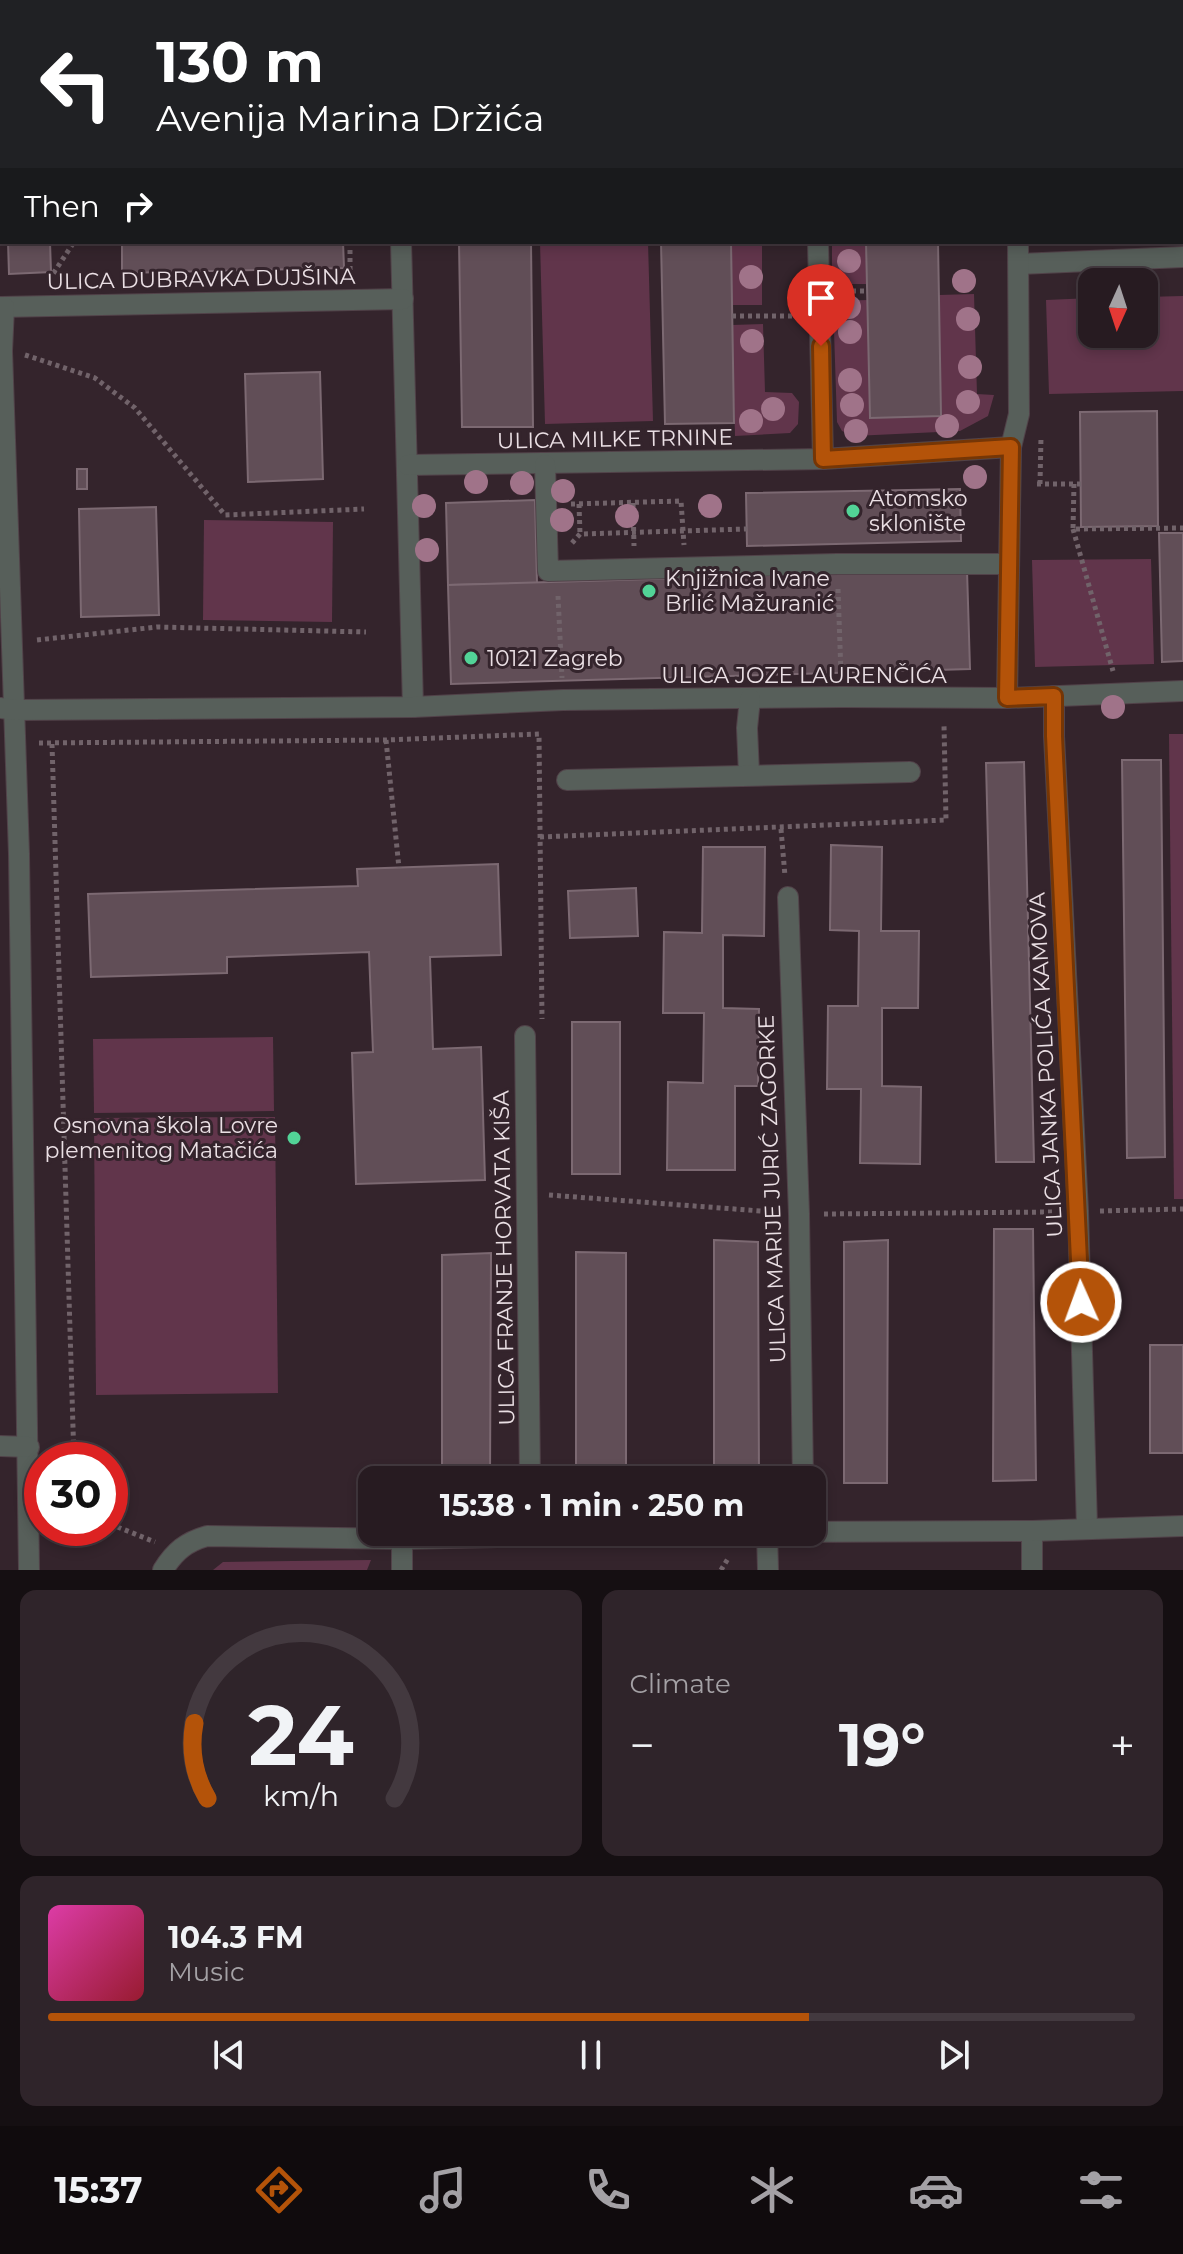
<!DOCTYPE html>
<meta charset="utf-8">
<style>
body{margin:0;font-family:Montserrat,sans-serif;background:#2f242a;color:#f1f3f6;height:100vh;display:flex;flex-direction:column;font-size:30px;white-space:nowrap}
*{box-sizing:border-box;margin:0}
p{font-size:26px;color:#a4a1a5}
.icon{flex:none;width:44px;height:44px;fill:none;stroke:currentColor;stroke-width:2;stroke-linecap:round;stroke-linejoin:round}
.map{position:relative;height:1570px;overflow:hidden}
.panel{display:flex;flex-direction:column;gap:20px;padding:20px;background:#150f12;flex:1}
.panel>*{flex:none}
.hud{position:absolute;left:0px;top:0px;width:1184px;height:244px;box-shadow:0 4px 12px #0003,0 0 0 2px #43393f;background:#202124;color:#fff;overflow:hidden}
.needle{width:52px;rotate:183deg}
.controls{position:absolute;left:1078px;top:268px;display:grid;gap:16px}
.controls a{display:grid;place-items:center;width:80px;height:80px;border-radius:16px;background:#271b21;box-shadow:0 4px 12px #0003,0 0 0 2px #43393f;font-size:40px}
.speed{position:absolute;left:24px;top:1442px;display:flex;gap:16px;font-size:40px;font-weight:700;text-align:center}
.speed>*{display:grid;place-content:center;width:104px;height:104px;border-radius:50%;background:#271b21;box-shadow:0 4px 12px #0003,0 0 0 2px #43393f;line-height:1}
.speed .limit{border:12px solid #d22;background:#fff;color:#111}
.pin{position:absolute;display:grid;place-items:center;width:68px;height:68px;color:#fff;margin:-82px -34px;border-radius:50% 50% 50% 0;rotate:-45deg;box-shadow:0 0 8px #0007}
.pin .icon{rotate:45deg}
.me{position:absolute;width:88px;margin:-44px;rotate:358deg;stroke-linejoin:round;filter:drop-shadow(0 0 6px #0008)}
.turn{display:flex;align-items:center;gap:28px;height:168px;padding:0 24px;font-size:36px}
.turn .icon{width:104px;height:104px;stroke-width:2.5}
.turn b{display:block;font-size:56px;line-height:68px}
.then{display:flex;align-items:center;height:76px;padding:0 24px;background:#0003;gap:16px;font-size:30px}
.big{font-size:60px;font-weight:700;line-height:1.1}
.panel .widget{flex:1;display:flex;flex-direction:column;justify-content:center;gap:12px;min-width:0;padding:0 28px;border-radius:16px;background:#2f242a}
.panel .dial{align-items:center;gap:0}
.dial svg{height:208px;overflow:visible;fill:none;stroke:#43393f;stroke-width:7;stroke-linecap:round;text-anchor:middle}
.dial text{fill:#f1f3f6;stroke:none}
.song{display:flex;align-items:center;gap:24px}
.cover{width:96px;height:96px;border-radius:12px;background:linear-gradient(135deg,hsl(320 70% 55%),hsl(350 70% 35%))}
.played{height:8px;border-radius:4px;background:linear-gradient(90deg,#b45309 70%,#43393f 70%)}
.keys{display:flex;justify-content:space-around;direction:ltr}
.heat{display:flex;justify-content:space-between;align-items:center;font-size:44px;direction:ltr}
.panel .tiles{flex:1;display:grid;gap:20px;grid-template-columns:1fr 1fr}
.widget:last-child{grid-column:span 2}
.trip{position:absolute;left:358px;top:1466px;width:468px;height:80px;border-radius:16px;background:#271b21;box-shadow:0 4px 12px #0003,0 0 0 2px #43393f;font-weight:700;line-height:80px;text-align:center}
.tabs{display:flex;height:128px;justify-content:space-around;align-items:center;background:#100b0d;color:#a4a1a5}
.tabs .icon{width:56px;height:56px}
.tabs .current{color:#b45309}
.tabs b{font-size:36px;color:#f1f3f6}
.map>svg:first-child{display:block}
</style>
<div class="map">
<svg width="1183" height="1570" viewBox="0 0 1183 1570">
<rect width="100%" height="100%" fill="#34242c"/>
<g fill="#61354b">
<rect x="51" y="0" width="240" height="2"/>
<path d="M540,242H648L653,421L545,424Z"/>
<path d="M731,242H762V305H732Z"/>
<path d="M832,242H866L867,284H832Z"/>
<path d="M974,294L977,394L994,395L988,416L960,431L854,436L842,431L837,422L833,301L868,300L870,417L941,416L939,295Z"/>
<path d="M1183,296V391L1049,394L1046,300L1092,298V334H1144V297Z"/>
<path d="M763,324L765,392L792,393L799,402L798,424L790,433L735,436L732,325Z"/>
<path d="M204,520L333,522L332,622L203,620Z"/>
<path d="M1151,559L1154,664L1035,667L1032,560Z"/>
<path d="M1169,734H1183V1199H1174Z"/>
<path d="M273,1037L274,1111L94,1113L93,1039Z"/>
<path d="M275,1117L278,1393L96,1395L94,1118Z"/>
<path d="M371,1560L367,1570H213L223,1562Z"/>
</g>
<g fill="#614e57" stroke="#7c6972" stroke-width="2">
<rect x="302" y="0" width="39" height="2"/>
<rect x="502" y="0" width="71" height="2"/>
<rect x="703" y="0" width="72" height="2"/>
<rect x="910" y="0" width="68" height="2"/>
<rect x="1087" y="0" width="53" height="2"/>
<path d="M0,37H2V115L0,70Z"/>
<path d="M8,242H50L51,272L9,274Z"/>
<path d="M122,242H343L344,268L122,273Z"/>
<path d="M459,242H531L533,427H462Z"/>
<path d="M661,242H731L734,423L665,424Z"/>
<path d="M866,242H938L941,416L870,418Z"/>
<path d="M320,372L323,479L248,482L245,374Z"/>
<path d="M1157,411L1158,526L1081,527L1080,412Z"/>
<rect x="77" y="469" width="10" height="20"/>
<path d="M960,489L961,541L747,546L746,493Z"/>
<path d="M535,500L537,583L448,585L446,503Z"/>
<path d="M156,507L159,615L81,617L79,509Z"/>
<path d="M1159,533H1183V661L1162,662Z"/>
<path d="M967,570L970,669L451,684L448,585Z"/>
<path d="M1122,760H1161L1165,1157L1127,1158Z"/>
<path d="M1024,762L1034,1162H996L986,763Z"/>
<path d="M831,845L882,847L881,931H919L918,1008H882V1086L921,1087L920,1164L860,1163L861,1089H827L828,1006H858L859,931L830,930Z"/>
<path d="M703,847H765L764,936L723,935V1008L759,1009L758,1086H735V1170H667L668,1082L703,1083L704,1013H663L664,932L702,933Z"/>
<path d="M498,864L501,955L430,957L433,1049L481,1047L485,1180L356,1184L352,1053L373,1052L369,952L227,957V973L91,977L88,894L358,886L357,869Z"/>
<path d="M636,888L638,936L570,938L568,891Z"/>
<rect x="572" y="1022" width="48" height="152"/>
<path d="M994,1229H1033L1036,1480L993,1481Z"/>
<path d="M714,1240L758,1242L759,1480H714Z"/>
<path d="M888,1240L887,1483H844V1242Z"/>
<path d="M576,1252L626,1253V1480H576Z"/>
<path d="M491,1253L490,1480H442V1255Z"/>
<rect x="1150" y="1345" width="33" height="108"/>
</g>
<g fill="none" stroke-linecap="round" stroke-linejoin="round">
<defs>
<g id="minor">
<path d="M394,0V2"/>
<path d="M812,0V2"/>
<path d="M1014,0V2"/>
<path d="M1182,8L1183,48"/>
<path d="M1182,92L1183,82"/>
<path d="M401,242L413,707"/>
<path d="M818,242L823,459"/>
<path d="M1019,264L1183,257"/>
<path d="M0,307L403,299"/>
<path d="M4,307L2,351L19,854L29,1570"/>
<path d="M408,465L823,459L1011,447"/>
<path d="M545,465L548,571L837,564H1009"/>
<path d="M1054,696V736L1078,1211L1087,1528"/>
<path d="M1007,698L1011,447L1019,414L1018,242"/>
<path d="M0,708L16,710L413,707L563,700L842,697L1007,698L1183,691"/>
<path d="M749,774L747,728L750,699"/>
<path d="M567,780L910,772"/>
<path d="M788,897L799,1214L803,1480"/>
<path d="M525,1036L530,1480"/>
<path d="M0,1446L29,1447"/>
<path d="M1032,1531V1570"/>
<path d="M767,1532L768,1570"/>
<path d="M771,1532L1032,1531L1183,1526"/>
<path d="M402,1539V1570"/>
<path d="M163,1570C175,1551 186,1542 207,1536L402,1539L722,1532"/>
</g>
</defs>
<use href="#minor" stroke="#514249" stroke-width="22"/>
<g stroke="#71636a" stroke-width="5" stroke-dasharray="4 4" stroke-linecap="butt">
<path d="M250,0V2"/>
<path d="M347,0V2"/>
<path d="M880,0V2"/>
<path d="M222,2L224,0"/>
<path d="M350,242V278"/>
<path d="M49,280L74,242"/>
<path d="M844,291H867"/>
<path d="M732,316H795"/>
<path d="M25,355L95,378L135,408L225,515L364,509"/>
<path d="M1037,484H1082"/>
<path d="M1040,484L1041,437"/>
<path d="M1074,484L1073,529L1183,528"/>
<path d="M633,503L634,546"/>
<path d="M571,504L681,501L684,545"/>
<path d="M579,504L580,534"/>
<path d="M1073,529L1113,671"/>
<path d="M572,543L580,534L747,529"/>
<path d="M838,589L841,674"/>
<path d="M558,596L562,678"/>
<path d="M37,640L157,627L366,632"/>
<path d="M386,740L399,868"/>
<path d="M39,743L386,740L539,734L542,1019"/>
<path d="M52,744L74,1460"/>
<path d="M781,829L785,876"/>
<path d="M540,837L946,820L944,725"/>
<path d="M549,1195L774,1212"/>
<path d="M1100,1211L1183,1209"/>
<path d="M824,1214L1054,1212"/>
<path d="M110,1524L155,1542"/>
<path d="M721,1570L729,1557"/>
</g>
<use href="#minor" stroke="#575f5a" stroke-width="20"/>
</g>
<g fill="#a07389">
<circle cx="849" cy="261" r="12"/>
<circle cx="751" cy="277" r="12"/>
<circle cx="964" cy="281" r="12"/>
<circle cx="849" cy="307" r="12"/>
<circle cx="968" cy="319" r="12"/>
<circle cx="850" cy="332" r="12"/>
<circle cx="752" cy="341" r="12"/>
<circle cx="970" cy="367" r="12"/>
<circle cx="850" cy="380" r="12"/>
<circle cx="968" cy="402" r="12"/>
<circle cx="852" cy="405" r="12"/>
<circle cx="773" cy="409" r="12"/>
<circle cx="751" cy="421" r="12"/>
<circle cx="947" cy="426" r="12"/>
<circle cx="856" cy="431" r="12"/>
<circle cx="975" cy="477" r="12"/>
<circle cx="476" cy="482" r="12"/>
<circle cx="522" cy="483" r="12"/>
<circle cx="563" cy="491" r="12"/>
<circle cx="424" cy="506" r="12"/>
<circle cx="710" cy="506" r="12"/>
<circle cx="627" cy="516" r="12"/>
<circle cx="562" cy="520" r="12"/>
<circle cx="427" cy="550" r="12"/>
<circle cx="1113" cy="707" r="12"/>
</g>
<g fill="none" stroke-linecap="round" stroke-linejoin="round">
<defs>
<path id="route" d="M821,346L823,459L1011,447L1007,698L1054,696V736L1081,1302"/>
</defs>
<use href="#route" stroke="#753606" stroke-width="20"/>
<use href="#route" stroke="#b45309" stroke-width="14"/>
</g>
<g fill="#52d397" stroke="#34242c" stroke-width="3">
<circle cx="853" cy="511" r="8"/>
<circle cx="649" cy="591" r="8"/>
<circle cx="471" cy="658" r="8"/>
<circle cx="294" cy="1138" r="8"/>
</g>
<g text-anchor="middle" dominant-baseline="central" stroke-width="6" stroke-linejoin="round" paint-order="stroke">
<g font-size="22" fill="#eadfe4" stroke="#34242c">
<text transform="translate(201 279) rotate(-1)">ULICA DUBRAVKA DUJŠINA</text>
<text transform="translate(615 439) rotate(-1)">ULICA MILKE TRNINE</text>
<text x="804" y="675">ULICA JOZE LAURENČIĆA</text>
<text transform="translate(1046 1065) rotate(-93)">ULICA JANKA POLIĆA KAMOVA</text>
<text transform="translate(772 1189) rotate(-92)">ULICA MARIJE JURIĆ ZAGORKE</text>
<text transform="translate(504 1258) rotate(-91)">ULICA FRANJE HORVATA KIŠA</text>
</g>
<g font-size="22" fill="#eadfe4" stroke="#34242c" text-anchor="start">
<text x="869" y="498">Atomsko<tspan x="869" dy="25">sklonište</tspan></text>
<text x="665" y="578">Knjižnica Ivane<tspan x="665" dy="25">Brlić Mažuranić</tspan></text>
<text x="487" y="658">10121 Zagreb</text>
<text x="278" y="1125" text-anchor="end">Osnovna škola Lovre<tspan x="278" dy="25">plemenitog Matačića</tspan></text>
</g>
</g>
</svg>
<div class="controls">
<a><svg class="needle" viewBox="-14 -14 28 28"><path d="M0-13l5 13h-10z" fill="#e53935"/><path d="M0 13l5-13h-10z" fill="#a4a1a5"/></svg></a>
</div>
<div class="speed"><div class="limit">30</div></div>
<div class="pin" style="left:821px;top:346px;background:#d93025"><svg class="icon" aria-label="arrive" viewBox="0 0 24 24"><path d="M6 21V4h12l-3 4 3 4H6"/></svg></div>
<svg class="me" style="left:1081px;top:1302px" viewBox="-20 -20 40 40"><circle r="17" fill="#b45309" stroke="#fff" stroke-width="3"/><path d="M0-11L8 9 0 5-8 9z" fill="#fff"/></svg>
<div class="trip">15:38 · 1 min · 250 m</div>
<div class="hud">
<div class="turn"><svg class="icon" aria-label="left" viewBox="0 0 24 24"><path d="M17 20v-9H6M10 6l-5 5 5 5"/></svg><div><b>130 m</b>Avenija Marina Držića</div></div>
<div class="then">Then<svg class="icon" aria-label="right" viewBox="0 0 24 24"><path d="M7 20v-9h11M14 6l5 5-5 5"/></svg></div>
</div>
</div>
<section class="panel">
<div class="tiles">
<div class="widget dial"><svg viewBox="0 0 100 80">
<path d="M14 69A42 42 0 1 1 86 69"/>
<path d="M14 69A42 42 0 0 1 9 40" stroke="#b45309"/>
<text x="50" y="56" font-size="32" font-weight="700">24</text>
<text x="50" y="72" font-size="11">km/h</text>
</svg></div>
<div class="widget"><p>Climate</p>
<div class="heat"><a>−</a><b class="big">19°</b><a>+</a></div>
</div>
<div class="widget">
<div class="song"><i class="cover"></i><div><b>104.3 FM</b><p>Music</p></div></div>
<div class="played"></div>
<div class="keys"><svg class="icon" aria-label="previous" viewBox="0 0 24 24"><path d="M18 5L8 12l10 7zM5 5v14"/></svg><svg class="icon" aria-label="pause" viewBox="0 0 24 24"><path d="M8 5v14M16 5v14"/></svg><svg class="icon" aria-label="next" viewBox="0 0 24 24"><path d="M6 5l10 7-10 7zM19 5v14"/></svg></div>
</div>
</div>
</section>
<nav class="tabs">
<b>15:37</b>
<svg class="icon current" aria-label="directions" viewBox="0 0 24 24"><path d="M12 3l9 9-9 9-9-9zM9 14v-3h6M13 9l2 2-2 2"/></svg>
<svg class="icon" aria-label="music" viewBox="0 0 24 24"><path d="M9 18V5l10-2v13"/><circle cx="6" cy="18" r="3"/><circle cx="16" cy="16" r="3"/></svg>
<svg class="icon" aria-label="phone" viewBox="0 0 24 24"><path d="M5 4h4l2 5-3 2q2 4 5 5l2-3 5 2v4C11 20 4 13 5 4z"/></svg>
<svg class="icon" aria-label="climate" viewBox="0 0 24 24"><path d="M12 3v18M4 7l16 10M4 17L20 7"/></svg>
<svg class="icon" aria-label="car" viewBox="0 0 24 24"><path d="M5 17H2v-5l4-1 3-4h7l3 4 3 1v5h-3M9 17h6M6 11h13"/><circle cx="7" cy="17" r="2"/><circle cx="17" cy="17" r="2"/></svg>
<svg class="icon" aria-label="filters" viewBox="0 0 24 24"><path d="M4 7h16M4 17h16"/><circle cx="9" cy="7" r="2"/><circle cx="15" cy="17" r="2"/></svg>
</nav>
